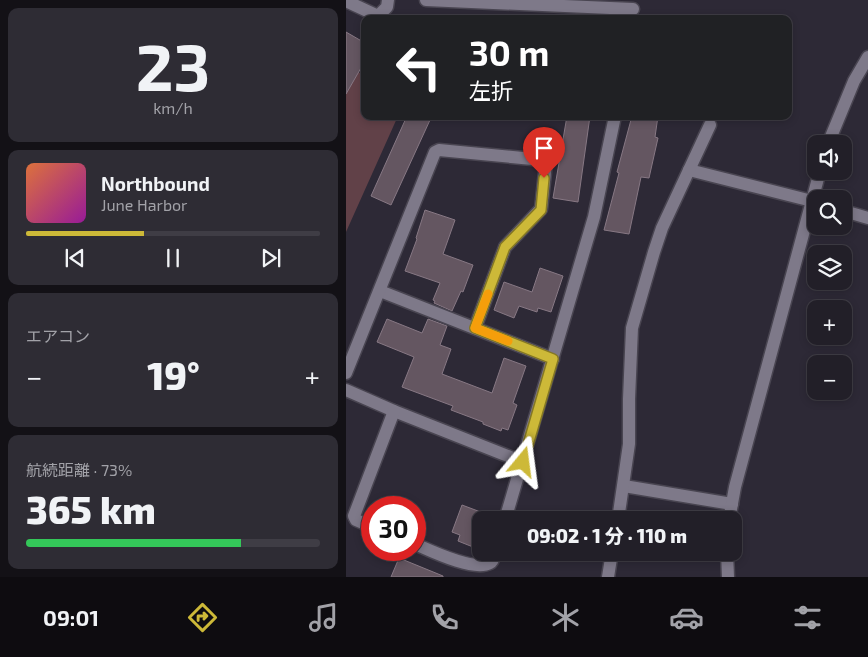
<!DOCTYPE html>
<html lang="ja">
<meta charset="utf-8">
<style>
body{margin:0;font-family:"Exo 2","Noto Sans JP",sans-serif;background:#2e2c34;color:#f1f3f6;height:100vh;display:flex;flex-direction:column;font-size:19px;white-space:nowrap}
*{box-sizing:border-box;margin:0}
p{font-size:16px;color:#a2a2a8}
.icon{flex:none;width:28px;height:28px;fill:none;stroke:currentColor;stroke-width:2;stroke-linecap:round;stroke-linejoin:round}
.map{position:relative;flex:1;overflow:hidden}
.drawer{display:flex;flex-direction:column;gap:8px;padding:8px;background:#131116;width:346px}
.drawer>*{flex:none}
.top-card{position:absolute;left:15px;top:15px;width:431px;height:105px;border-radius:10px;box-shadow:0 2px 8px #0003,0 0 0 1px #3f3d45;background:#202124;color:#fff;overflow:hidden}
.fabs{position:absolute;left:461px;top:135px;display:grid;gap:10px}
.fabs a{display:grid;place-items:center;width:45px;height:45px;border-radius:10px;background:#221f28;box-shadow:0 2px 8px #0003,0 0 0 1px #3f3d45;font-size:25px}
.speed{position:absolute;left:15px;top:496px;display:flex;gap:10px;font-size:25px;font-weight:700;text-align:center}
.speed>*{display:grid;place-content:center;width:65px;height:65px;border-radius:50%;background:#221f28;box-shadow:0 2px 8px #0003,0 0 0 1px #3f3d45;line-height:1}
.speed .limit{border:8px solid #d22;background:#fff;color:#111}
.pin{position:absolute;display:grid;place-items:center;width:42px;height:42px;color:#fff;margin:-51px -21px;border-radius:50% 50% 50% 0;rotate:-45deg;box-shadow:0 0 5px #0007}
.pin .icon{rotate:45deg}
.me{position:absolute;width:55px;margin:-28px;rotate:16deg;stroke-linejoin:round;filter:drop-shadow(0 0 4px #0008)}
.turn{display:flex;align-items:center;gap:18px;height:105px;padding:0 25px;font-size:22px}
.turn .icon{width:65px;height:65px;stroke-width:2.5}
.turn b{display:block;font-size:35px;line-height:42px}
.big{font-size:38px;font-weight:800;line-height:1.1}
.drawer .tile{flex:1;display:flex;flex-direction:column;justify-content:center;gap:8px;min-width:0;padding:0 18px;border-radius:10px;background:#2e2c34}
.drawer .dial{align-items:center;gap:0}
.dial b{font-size:65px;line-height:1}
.song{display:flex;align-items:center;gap:15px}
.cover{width:60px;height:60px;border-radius:8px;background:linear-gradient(135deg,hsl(20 70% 55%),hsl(300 70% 35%))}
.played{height:5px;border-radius:2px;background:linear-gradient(90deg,#cdb938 40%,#3f3d45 40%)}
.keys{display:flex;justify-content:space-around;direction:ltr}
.heat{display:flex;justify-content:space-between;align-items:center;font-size:28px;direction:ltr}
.charge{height:8px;border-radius:4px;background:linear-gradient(90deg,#34c759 73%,#3f3d45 0)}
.trip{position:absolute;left:126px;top:511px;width:270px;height:50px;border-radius:10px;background:#221f28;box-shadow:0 2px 8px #0003,0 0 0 1px #3f3d45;font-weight:800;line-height:50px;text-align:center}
.tabs{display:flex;height:80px;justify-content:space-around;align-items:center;background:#0e0c10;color:#a2a2a8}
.tabs .icon{width:35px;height:35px}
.tabs .selected{color:#cdb938}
.tabs b{font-size:22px;color:#f1f3f6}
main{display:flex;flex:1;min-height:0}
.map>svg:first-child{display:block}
</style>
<main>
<section class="drawer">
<div class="tile dial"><b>23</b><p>km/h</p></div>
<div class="tile">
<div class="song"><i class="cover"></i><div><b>Northbound</b><p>June Harbor</p></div></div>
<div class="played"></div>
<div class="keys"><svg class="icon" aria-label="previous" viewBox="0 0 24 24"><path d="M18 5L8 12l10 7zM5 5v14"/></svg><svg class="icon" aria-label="pause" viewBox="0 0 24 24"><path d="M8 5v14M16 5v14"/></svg><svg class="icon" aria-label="next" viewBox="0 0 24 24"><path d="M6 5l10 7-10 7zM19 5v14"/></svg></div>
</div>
<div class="tile"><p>エアコン</p>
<div class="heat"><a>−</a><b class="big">19°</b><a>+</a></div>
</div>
<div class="tile"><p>航続距離 · 73%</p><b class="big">365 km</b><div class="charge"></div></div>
</section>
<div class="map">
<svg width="522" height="577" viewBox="0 0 522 577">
<rect width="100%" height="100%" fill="#2d2936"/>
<path fill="#614148" d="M0,67L19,75V116H52L0,232Z"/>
<g fill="#645661" stroke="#877884">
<path d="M0,32L19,43V61L0,94Z"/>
<path d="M61,116H75L84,120L45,205L25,196Z"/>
<path d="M221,116H244L232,202L207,198Z"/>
<path d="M286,116H312L309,137L312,138L303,178L295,177L283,234L258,230L273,173L271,172Z"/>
<path d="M79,210L109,220L97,254L127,265L117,292L115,291L106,311L88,303L89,301L87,300L94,283L59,271L71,239L70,238Z"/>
<path d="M194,268L217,276L205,312L192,308L191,312L173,306L168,318L148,310L158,282L186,292Z"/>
<path d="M41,319L76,333L82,319L101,326L94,345L105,349L96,374L146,393L158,358L180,366L167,403L171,405L162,430L156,428L155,431L137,424V422L105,410L107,406L56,387L68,357L31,342Z"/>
<path d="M116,505L140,514L137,520H135V527L127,547L112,541L114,535L106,532Z"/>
<path d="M53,558L97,576V577H45Z"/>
</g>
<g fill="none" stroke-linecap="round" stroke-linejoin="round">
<defs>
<g id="minor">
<path d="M80,0L287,9"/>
<path d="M0,1L32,16L41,7L42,0"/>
<path d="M482,144L508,81L522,57"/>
<path d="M343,170L470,202"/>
<path d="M498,211L522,218"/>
<path d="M34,291L207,359"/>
<path d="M0,373L89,152L93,150L197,160L200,163L195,209L159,247L129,328"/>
<path d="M0,390L48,411L177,462"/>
<path d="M278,486L386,504"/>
<path d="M159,520L248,217L269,116"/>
<path d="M272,520L283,444V399L286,328L308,252L316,228L364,125"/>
<path d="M383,520L389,487L474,171"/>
<path d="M26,527L10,520L8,516L48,411"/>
<path d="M69,544C85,551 128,572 144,563C148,561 148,556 149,552"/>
<path d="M381,552L382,577"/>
<path d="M262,577L266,552"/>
</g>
</defs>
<use href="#minor" stroke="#494551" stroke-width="15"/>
<use href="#minor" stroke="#7e7989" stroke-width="12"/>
</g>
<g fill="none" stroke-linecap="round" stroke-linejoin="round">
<defs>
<path id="route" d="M177,462L207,359L129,328L159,247L195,210L198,178"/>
</defs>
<use href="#route" stroke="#857824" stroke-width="12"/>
<use href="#route" stroke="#cdb938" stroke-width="9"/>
<path stroke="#f59e0b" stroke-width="9" d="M142,294L129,328L162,341"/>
</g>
</svg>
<div class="fabs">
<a><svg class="icon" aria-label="sound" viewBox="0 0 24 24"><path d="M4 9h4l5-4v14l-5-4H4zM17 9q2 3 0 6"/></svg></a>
<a><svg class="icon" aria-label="search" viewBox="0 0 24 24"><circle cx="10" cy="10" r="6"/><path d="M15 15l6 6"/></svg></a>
<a><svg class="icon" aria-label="layers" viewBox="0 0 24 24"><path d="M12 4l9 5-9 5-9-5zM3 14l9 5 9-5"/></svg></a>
<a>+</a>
<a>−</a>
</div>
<div class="speed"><div class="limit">30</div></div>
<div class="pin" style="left:198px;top:178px;background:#d93025"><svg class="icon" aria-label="arrive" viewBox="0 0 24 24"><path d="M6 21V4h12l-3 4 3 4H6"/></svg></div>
<svg class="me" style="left:177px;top:462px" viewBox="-20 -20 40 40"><path d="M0-17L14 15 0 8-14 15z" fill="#cdb938" stroke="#fff" stroke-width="4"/></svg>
<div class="trip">09:02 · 1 分 · 110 m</div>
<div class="top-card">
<div class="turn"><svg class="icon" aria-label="left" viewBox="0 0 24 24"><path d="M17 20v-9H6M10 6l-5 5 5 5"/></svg><div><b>30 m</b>左折</div></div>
</div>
</div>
</main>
<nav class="tabs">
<b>09:01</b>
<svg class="icon selected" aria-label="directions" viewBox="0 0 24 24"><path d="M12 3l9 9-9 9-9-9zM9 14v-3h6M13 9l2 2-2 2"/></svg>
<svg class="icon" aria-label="music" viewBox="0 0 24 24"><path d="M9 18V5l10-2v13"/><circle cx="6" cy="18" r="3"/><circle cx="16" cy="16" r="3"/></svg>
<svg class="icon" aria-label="phone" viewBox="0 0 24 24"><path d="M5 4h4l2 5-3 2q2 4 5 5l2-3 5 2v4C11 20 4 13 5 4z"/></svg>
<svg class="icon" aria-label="climate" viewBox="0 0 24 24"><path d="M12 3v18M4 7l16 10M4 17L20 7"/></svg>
<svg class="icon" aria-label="car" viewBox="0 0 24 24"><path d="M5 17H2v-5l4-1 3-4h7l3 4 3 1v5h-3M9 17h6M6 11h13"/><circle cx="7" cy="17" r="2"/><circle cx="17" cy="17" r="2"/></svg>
<svg class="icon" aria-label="filters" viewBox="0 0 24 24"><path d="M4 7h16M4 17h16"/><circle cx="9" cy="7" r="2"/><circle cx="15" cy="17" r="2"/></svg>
</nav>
